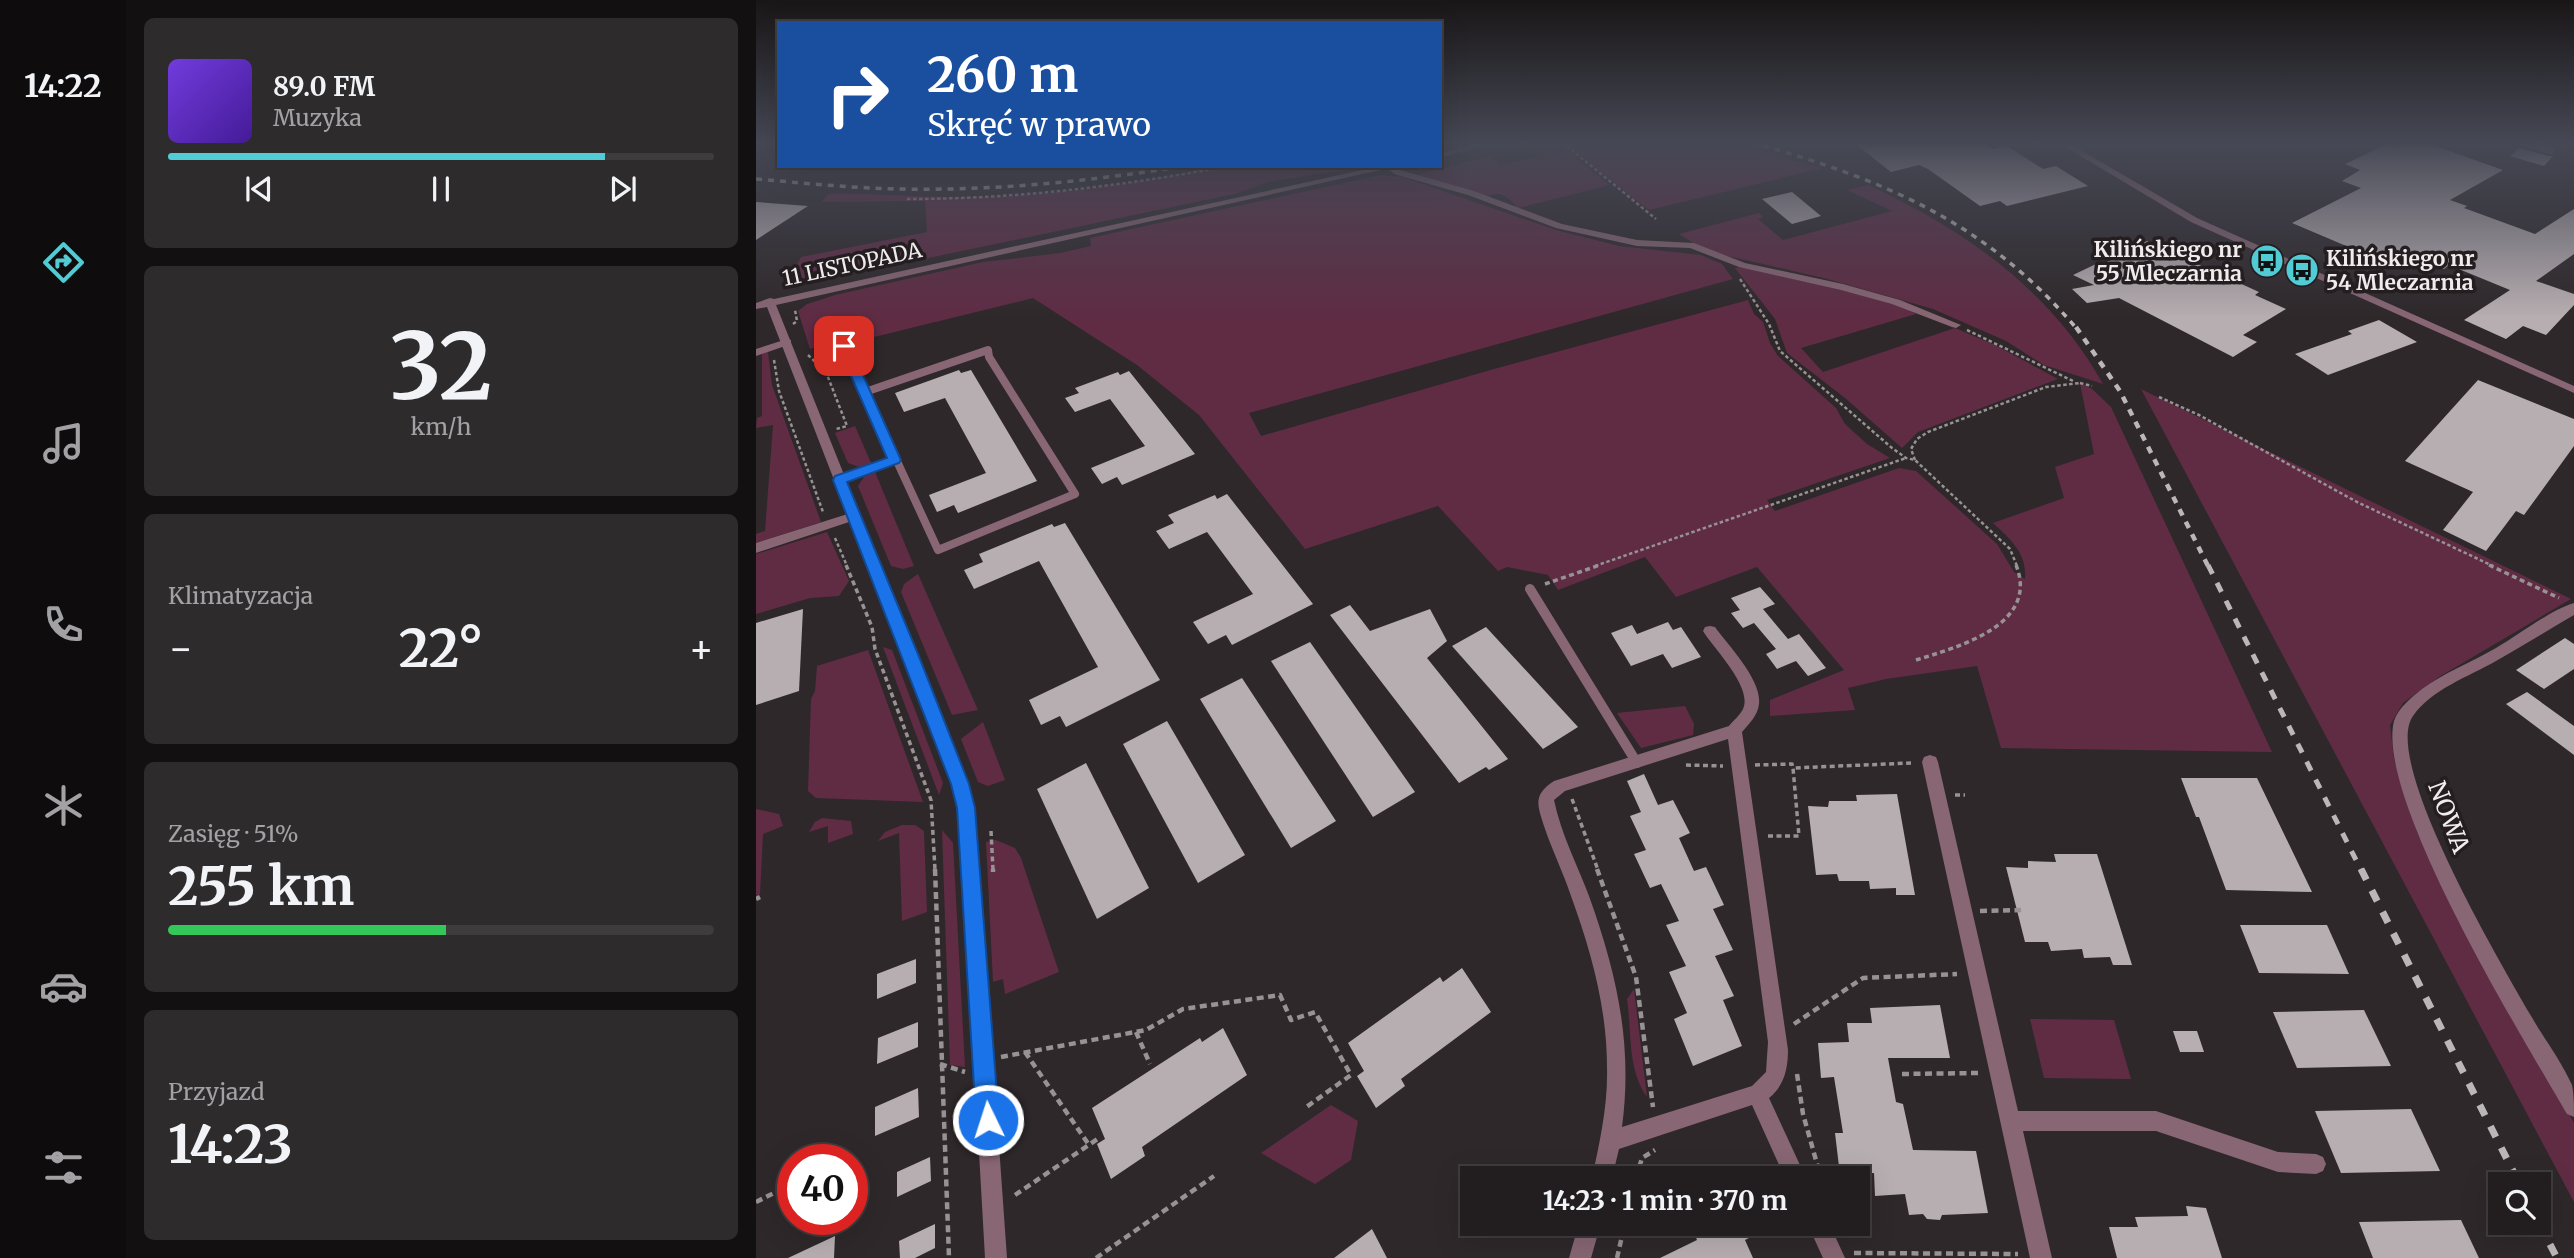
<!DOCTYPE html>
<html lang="pl">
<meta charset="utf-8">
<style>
body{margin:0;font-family:Merriweather,serif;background:#2e2b2d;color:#f1f3f6;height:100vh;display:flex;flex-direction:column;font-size:26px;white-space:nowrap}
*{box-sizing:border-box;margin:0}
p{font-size:23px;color:#a2a2a5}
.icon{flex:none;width:38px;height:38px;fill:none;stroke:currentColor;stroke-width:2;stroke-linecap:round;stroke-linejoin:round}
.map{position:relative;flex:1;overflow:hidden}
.sheet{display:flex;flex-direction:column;gap:18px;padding:18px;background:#131012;width:630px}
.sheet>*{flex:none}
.banner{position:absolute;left:21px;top:21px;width:665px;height:147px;border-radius:0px;box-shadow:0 7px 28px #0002,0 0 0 2px #3f3c3e;background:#1a4fa0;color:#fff;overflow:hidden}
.fabs{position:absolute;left:1732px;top:1172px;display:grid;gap:14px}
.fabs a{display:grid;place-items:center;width:63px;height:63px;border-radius:0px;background:#221e20;box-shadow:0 7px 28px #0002,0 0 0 2px #3f3c3e;font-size:35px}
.speed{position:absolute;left:21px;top:1144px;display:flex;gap:14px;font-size:35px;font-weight:700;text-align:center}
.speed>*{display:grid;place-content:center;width:91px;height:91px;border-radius:50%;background:#221e20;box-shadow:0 7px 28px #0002,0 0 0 2px #3f3c3e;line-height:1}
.speed .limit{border:10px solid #d22;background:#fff;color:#111}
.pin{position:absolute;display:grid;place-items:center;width:60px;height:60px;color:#fff;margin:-30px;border-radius:14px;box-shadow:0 4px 10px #0006}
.me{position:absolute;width:77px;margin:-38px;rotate:356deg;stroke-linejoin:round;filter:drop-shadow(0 0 5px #0008)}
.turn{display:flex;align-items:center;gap:24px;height:147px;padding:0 35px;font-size:32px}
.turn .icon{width:91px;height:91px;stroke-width:2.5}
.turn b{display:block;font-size:49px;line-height:60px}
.big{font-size:52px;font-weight:700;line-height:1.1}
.sheet .card{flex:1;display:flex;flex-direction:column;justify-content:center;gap:10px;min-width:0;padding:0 24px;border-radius:10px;background:#2e2b2d}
.sheet .dial{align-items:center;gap:0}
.dial b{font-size:91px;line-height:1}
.song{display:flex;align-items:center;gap:21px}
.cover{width:84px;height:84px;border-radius:10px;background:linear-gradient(135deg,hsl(260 70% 55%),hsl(260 70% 35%))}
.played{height:7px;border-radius:4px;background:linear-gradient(90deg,#51ccd5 80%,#3f3c3e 80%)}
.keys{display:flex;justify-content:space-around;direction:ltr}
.heat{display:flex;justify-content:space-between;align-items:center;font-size:38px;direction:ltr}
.charge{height:10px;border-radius:5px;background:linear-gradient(90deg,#34c759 51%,#3f3c3e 0)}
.trip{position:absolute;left:704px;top:1166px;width:410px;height:70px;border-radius:0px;background:#221e20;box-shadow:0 7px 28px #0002,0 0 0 2px #3f3c3e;font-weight:700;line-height:70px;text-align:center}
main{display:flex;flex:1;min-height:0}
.tabs{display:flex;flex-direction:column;width:126px;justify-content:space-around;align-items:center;background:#0e0c0d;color:#a2a2a5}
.tabs .icon{width:49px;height:49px}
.tabs .active{color:#51ccd5}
.tabs b{font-size:32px;color:#f1f3f6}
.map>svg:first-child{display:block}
</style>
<main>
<nav class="tabs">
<b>14:22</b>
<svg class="icon active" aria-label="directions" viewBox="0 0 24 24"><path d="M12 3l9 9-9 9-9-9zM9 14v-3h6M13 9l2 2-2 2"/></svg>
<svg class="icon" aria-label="music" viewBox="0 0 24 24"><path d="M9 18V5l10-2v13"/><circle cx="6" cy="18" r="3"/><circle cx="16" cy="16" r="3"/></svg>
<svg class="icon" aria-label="phone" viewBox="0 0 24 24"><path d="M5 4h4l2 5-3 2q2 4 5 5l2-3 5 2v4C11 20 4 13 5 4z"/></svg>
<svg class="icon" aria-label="climate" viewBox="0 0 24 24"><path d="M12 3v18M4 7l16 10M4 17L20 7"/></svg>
<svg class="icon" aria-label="car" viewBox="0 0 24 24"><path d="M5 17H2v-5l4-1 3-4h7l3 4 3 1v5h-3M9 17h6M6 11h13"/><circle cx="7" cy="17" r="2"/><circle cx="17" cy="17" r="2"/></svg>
<svg class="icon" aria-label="filters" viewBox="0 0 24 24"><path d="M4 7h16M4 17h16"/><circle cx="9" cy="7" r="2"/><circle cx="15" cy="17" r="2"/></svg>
</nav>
<section class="sheet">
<div class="card">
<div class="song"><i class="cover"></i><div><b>89.0 FM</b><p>Muzyka</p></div></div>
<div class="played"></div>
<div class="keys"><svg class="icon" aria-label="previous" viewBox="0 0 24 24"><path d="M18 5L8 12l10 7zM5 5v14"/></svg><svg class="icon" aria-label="pause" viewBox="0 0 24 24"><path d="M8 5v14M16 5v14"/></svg><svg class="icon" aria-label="next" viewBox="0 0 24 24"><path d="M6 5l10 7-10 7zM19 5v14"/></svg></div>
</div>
<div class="card dial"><b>32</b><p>km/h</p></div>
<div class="card"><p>Klimatyzacja</p>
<div class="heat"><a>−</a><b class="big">22°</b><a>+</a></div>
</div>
<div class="card"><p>Zasięg · 51%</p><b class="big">255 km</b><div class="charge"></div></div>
<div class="card"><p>Przyjazd</p><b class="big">14:23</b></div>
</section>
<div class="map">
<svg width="1818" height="1258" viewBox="0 0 1818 1258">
<rect width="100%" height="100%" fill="#2e282a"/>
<g fill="#5f2c44">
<path d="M811,142H968L1067,168L893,210L838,167Z"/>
<path d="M811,151L854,185L762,208C753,198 745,190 731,196L660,175L734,156L744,165Z"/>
<path d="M463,166L599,168L512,182L478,194L29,288L45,257L171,232L169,201L65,202L73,194C120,193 166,198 213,197C296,197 382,183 463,166Z"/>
<path d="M625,175L646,177L800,230L863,246L945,255L966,264L977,279L493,413L505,436L738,369L992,300L998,314L1007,322L1014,343L1022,356L1080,408L1089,424L1111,444L1134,458L1011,500L1019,511L1143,468L1160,471L1241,544L1258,572L1269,579C1271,553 1255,540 1237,523L1308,498L1299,467L1338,454L1324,383L1336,389L1355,407L1516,752L1245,748L1221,666L1130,679L1092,688L1099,710L1014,716V700L1088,670L1001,567L920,597L889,557L802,590L792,575L751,567L742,571L682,506L549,549L443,415L381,365L277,298L110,339L87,338L54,349L42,311L51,304L79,295L227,262L304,253L335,246L334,238Z"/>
<path d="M1112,185C1208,229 1295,290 1347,384L1288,365L1250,341L1177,309L1068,278L967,255L942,246L923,234L1003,213L1007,217L1002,219L1027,240L1136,211L1091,190Z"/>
<path d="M986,267L1125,299L1147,306L1160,314L1045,348L1067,372L1199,328L1239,345L1302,379L1162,432L1146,448L1089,398L1031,353L1019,319L979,268Z"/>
<path d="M12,352L16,385L65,522L0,543V534L9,531L17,425L0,428L1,418L6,416V354Z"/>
<path d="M1385,389L1815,599L1683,677L1647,703L1634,725L1638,759L1661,832L1690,892L1818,1123V1202Z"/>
<path d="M99,426L115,463L103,467L92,463L79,433Z"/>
<path d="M119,472L158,566L147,569L135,566L102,486L108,477Z"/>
<path d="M71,532L93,581L83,596L54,598L0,614V554Z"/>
<path d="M162,574L222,710L196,715L145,592L148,584Z"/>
<path d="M127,647L136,650L187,783L183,795Z"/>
<path d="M112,650L167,802L60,798L52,791L55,699L59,691L61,666Z"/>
<path d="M929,706L938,724L937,735L885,748L861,713Z"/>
<path d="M227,722L249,780L232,786L222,782L205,739Z"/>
<path d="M0,809L23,814L27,826L7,834L4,894L0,896Z"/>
<path d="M66,818L95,821L97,834L72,843V826L53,832L59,822Z"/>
<path d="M146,825H159L168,831L171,912L146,921L143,833L122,841L129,832Z"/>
<path d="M186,830L197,843L209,1067L194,1065Z"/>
<path d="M240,840L259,848L265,858L303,972L249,994L247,979L237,982L230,842Z"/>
<path d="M878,989L891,1097C871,1069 876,1032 871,999Z"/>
<path d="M1274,1019L1358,1020L1375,1079L1288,1078Z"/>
<path d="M575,1105L602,1121L595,1160L559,1184L505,1153Z"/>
</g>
<g fill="#b7aeb1">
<path d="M1097,142H1227L1237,149L1251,146L1287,169L1300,166L1332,186L1251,206L1244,201L1224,206L1172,169L1163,165L1135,172Z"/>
<path d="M1648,142H1668L1747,170L1694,200L1711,206L1708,208L1779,234L1818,209V254L1780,281L1818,294V305L1790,335L1767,326L1750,339L1708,320L1754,290L1693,265L1688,269L1639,249L1621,259L1536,223L1605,188L1586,181L1604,170L1589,164L1633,143L1641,146Z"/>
<path d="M1763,148L1793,156H1797L1788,166L1754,156Z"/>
<path d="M1036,192L1065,216L1036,224L1006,199Z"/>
<path d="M0,202L52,206L0,240Z"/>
<path d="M1391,241L1503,292L1499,295L1530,309L1487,335L1501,342L1477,357L1363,298L1331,303L1316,289L1338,285L1317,275L1342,263L1345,265Z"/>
<path d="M1623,320L1661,342L1572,375L1539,354L1596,334L1592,331Z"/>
<path d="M203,370L205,373L215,370L281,481L202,513L198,505L181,512L173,495L230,473L189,398L148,412L139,393Z"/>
<path d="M373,371L439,454L366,485L361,477L346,484L335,468L389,446L354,399L319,412L309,398L323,393L319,388L362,372L364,375Z"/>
<path d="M1722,380L1818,419V446L1768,515L1760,511L1730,551L1687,530L1717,492L1649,461Z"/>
<path d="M471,494L557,604L476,645L470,635L452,644L437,622L497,594L451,532L413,549L400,531L418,523L412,515L459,495L461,499Z"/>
<path d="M309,523L404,680L310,727L304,716L285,725L273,700L342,667L283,561L218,589L208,570L227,562L223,554L296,524L298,527Z"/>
<path d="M1004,587L1019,604L1007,609L1032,639L1043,634L1070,668L1052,676L1040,661L1021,669L1010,654L1020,649L998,623L987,628L975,613L984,610L975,598Z"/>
<path d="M594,605L614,631L674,609L691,641L671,658L752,759L733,770L730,767L703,783L574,615Z"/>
<path d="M47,609L43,691L0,705V623Z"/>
<path d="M912,622L917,630L925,627L945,657L916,668L907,654L875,666L855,633L876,625L881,634Z"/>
<path d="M730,627L822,727L787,749L696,646Z"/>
<path d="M1809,638L1818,644V669L1788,689L1760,670Z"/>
<path d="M554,642L659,792L617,817L515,661Z"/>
<path d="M486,678L580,821L535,848L444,699Z"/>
<path d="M1771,692L1818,726V755L1750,704Z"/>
<path d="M411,721L489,855L442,883L367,744Z"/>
<path d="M330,763L393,888L341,919L281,789Z"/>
<path d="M888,774L902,805L917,800L934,833L923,838L938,871L950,867L968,905L957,909L977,950L959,956L978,996L967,1000L986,1046L937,1066L918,1019L931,1013L913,972L930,966L910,925L923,921L905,884L894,888L878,854L890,850L874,816L885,812L871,781Z"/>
<path d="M1425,778H1501L1556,892L1470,890L1443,817H1440Z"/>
<path d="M1141,794L1159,895H1140V888L1114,889L1113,881H1083L1081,874L1060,875L1052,806L1072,807L1073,801H1101L1100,795Z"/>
<path d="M1298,854H1341L1376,965H1357L1354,957L1328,958L1326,949L1295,951L1292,942H1269L1250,867L1272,868V861L1300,862Z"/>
<path d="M1484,925H1571L1593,974L1503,973Z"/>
<path d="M160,959V983L121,999V974Z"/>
<path d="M706,968L735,1012L645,1079L649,1086L620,1108L601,1076L608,1071L592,1043L684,977L687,982Z"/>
<path d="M1184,1005L1194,1058H1132L1140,1102L1147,1104L1157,1150L1220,1151L1232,1213L1186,1215L1184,1220L1171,1219L1167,1214L1153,1215L1149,1194L1119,1196L1118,1173L1084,1175L1079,1133H1087L1078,1077L1065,1078L1062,1043L1093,1042L1091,1023H1116L1114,1008Z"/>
<path d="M1608,1010L1635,1066L1541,1068L1517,1012Z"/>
<path d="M162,1022V1047L121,1064L122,1038Z"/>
<path d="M467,1028L491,1075L386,1147L389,1156L355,1179L341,1144L349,1139L336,1108L444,1038L446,1042Z"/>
<path d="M1417,1031H1441L1448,1052H1424Z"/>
<path d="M162,1088L163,1117L119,1136V1107Z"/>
<path d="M1655,1109L1684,1171L1585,1173L1559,1111Z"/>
<path d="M174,1157L175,1181L141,1197V1172Z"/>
<path d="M1430,1206L1450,1208L1466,1258H1361L1353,1227H1382L1379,1217L1432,1216Z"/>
<path d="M1705,1220L1723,1258H1617L1603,1222Z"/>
<path d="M934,1223H1022L989,1240L997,1258H904L941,1240Z"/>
<path d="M179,1224V1248L159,1258H144L143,1241Z"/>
<path d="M616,1229L631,1258H578Z"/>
<path d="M79,1236L78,1258H32Z"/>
</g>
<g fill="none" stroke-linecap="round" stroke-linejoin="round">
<g stroke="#979293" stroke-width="2.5" stroke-dasharray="3.5 2.5" stroke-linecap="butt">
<path d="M806,142L900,219"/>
<path d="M151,199C260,199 366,186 473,166"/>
<path d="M984,279L1013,324L1024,351L1136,448L1150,458L1159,460L1254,549L1261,566"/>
<path d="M37,324L41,321L39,310"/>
<path d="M1211,330L1317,381"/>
<path d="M52,355L70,372L91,426L80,429"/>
<path d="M18,360L23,391L67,512"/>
<path d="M1324,383L1336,386"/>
<path d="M1403,397L1443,415L1601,502L1737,566"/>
<path d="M1159,460L1155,449L1161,439L1172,432L1290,387L1324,383"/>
<path d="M79,538L91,566"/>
<path d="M839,566L1150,458"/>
</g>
<g stroke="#979293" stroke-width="3.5" stroke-dasharray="5 3.5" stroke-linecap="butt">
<path d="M90,565L116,627L119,649L175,800L179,870"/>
<path d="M1733,565L1803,598"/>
<path d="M789,584L844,565"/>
<path d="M1160,660C1202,647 1284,625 1260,565"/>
<path d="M930,765L967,766"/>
<path d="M999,765L1036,764L1037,768"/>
<path d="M1199,795H1209"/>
<path d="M816,799L842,870"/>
<path d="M235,831L237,870"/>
<path d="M1012,836H1043L1037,768L1155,763"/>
</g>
<g stroke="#979293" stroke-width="4.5" stroke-dasharray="7 4.5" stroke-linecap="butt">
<path d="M179,869L193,1258"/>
<path d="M237,869V872"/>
<path d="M841,869L880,977L897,1107"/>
<path d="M0,899L4,897"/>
<path d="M1224,911L1265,910"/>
<path d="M1038,1024L1107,978L1201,974"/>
<path d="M380,1032L394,1064"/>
<path d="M269,1052L333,1145"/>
<path d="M245,1057L390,1030L427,1009L524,995L535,1020L559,1012L595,1075L549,1108"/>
<path d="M184,1064L209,1072"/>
<path d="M1041,1074L1047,1114L1065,1178"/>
<path d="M1146,1074L1222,1073"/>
<path d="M880,1178L886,1158L899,1150"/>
<path d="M259,1195L343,1138"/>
<path d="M0,1202L28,1188"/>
<path d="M1098,1253L1262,1254"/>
<path d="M340,1258L458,1176"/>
<path d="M861,1258L869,1223"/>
</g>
<path stroke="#886674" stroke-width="6" d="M1764,142L1795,151"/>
<g stroke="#886674" stroke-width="8">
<path d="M88,346L109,392"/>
<path d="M232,350L233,357L319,494L182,550L109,392Z"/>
<path d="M84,480L139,460"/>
</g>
<path stroke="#886674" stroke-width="10" d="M774,589L881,763"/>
<g fill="#886674" fill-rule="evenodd">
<path d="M639,166L644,170L718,191L806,224L881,240L938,243L989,263L1087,284L1144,300L1205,325L1200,328L1196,327L1136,304L1085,290L983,267L934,248L881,246L800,228L712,195L638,174L631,167Z"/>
<path d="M31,339L35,340V344L0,356V349Z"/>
<path d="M98,512L102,513L104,516L102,519L0,553V543Z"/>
<path d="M1818,603V615C1792,630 1767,646 1740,661C1712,677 1676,689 1657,716C1624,762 1753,978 1781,1026C1793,1045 1807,1065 1816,1085C1818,1094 1818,1107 1818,1117L1811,1114C1768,1040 1619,798 1638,721C1642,708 1656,697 1666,689C1689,672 1716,662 1740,648C1763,635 1794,610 1818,603Z"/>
<path d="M954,626L959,627C972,645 1006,680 1003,704C1002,715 993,724 986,732L1032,1050C1032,1069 1028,1086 1013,1098L1050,1178H1029L996,1105L863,1149L856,1178H836C844,1141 852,1105 851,1067C851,1008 835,951 815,896C807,872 796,850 788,826C781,804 777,795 798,781L973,726C977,721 984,715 987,709C997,687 958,649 947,631L949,627ZM972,739L1012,1042L1010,1072L996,1086L866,1127C877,1045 861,974 833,896C821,864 805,834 798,800L809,791Z"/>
<path d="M1174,755L1180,757L1182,762L1262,1111H1400L1522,1152L1560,1154L1567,1157L1570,1164L1567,1171L1560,1174L1522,1172L1400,1131H1267L1296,1258H1274L1166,762L1168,757Z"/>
<path d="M823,1223H845L835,1258H813Z"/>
<path d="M1051,1223H1073L1089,1258H1067Z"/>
</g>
<g fill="#886674" fill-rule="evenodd">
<path d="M727,142H741L684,158V153Z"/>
<path d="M1301,142H1311L1441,218L1818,386V393L1435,222Z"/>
<path d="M625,166H642L20,305L212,784L221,835L251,1258H229L205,835L196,784L11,307L0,309V303L14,298L18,299Z"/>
</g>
<g stroke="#bbb6b7" stroke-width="3.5" stroke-dasharray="6 6" stroke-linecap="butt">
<path d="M995,142C1128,180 1229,221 1321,329"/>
<path d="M0,179C48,183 95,188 143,189C239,191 335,181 429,166"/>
</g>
<path stroke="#bbb6b7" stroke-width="4.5" stroke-dasharray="7 7" stroke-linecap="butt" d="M1320,327L1364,391L1452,566"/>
<path stroke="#bbb6b7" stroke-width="5" stroke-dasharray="10 10" stroke-linecap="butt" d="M1452,565L1605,870"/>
<g stroke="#bbb6b7" stroke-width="7" stroke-dasharray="12 12" stroke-linecap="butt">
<path d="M1605,869L1764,1185"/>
<path d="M1783,1223L1801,1258"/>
</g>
</g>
<linearGradient id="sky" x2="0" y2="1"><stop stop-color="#191617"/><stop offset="0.45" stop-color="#464855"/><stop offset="1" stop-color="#464855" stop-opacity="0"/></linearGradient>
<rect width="1818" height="318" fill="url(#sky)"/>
<path fill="#1a73e8" stroke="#114b97" stroke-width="2" d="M88,342L94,346L145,460L143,463L91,482L164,659L213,784L219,808L243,1120L240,1128L232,1131L223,1128L220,1120L201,808L195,784L77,480L79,476L131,458L82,346Z"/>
<defs>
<symbol id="bus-disc" viewBox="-11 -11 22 22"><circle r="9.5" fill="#51ccd5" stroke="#251e21"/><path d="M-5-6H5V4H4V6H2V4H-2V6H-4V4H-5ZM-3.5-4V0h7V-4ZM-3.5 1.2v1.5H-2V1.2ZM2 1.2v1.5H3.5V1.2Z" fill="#111"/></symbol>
</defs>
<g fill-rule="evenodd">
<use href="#bus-disc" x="1492" y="242" width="38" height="38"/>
<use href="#bus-disc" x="1527" y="251" width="38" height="38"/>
</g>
<g text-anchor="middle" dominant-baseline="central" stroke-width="7" stroke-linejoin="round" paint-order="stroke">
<g font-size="21" font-weight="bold" fill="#f0eced" stroke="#251e21" text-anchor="end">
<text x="1486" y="249">Kilińskiego nr<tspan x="1486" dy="24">55 Mleczarnia</tspan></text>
<text x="1570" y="258" text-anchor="start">Kilińskiego nr<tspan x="1570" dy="24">54 Mleczarnia</tspan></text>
</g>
<g font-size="21" fill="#f0eced" stroke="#251e21">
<text transform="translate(96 264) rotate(-12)">11 LISTOPADA</text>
</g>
<g font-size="24" fill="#f0eced" stroke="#251e21">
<text transform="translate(1693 817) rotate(69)">NOWA</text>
</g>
</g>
</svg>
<div class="fabs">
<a><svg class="icon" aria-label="search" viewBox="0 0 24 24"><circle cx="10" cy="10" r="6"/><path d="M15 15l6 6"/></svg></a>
</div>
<div class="speed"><div class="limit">40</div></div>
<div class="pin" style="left:88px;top:346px;background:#d93025"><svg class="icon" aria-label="arrive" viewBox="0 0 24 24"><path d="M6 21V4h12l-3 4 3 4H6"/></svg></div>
<svg class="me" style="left:232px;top:1120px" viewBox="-20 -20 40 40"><circle r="17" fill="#1a73e8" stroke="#fff" stroke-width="3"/><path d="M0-11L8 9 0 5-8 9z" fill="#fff"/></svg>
<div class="trip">14:23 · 1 min · 370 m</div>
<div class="banner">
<div class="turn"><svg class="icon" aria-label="right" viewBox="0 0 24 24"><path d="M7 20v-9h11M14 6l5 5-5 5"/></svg><div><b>260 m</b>Skręć w prawo</div></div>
</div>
</div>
</main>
